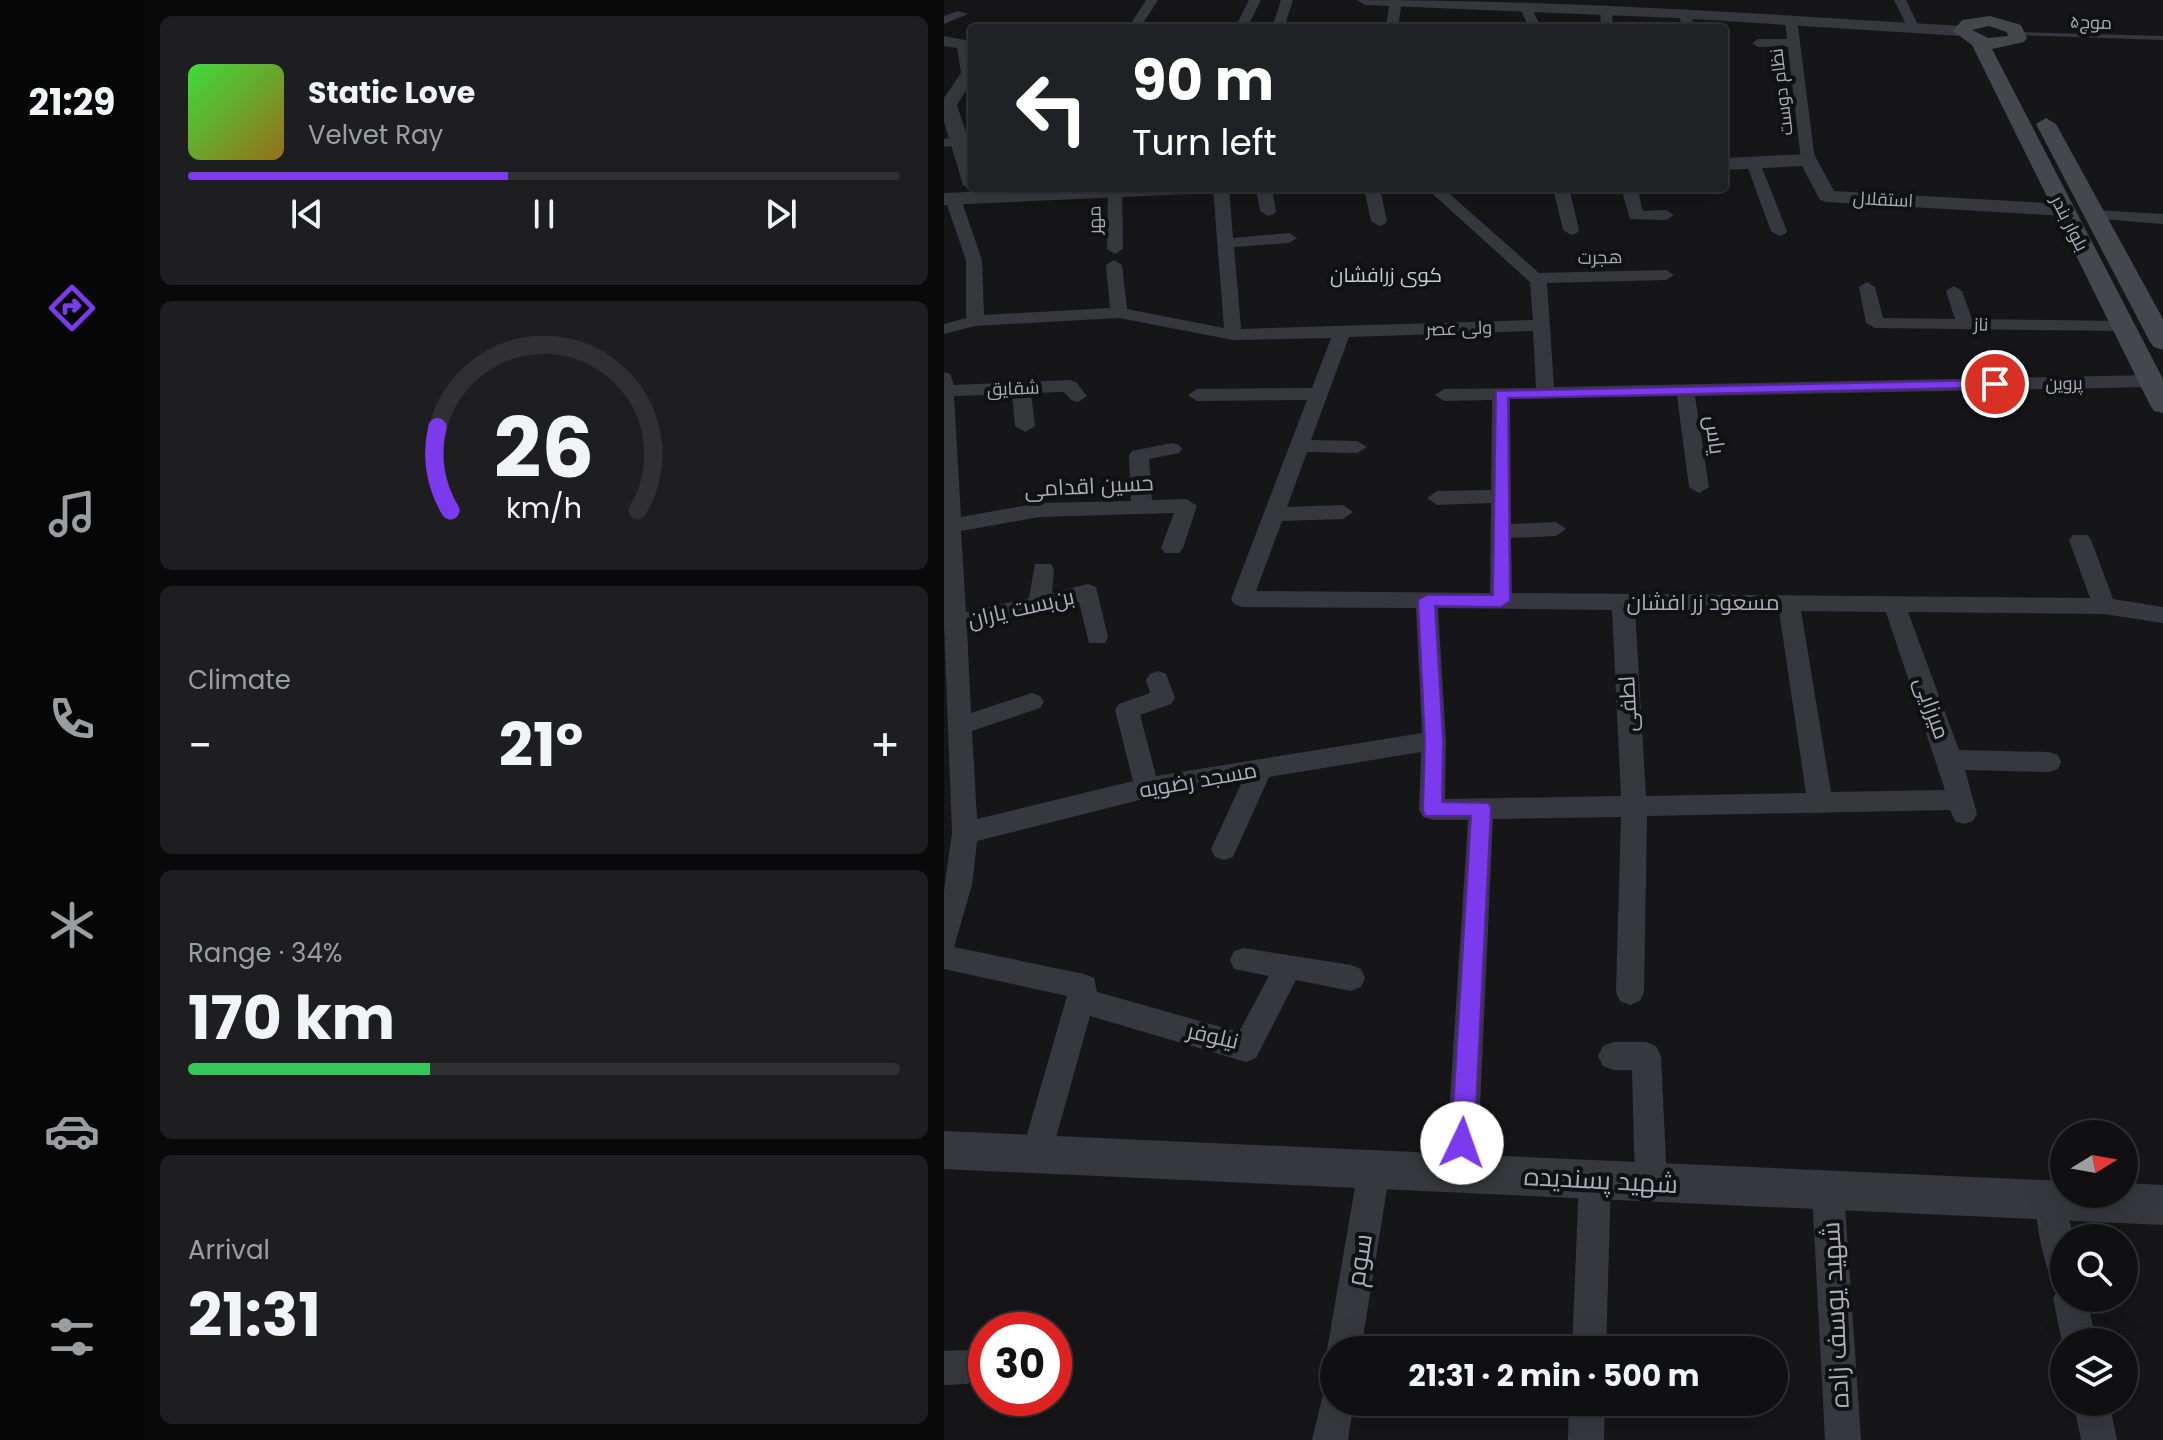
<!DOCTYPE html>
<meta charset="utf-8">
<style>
body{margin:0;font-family:Poppins,Cairo,sans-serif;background:#1e1e20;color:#f1f3f6;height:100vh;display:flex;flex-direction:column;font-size:30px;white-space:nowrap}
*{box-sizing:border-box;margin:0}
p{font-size:26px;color:#9c9d9f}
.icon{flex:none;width:44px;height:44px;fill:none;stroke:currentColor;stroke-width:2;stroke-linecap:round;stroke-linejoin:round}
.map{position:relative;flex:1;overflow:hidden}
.details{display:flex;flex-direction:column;gap:16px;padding:16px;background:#09090a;width:800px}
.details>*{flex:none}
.guide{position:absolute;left:24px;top:24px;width:760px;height:168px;border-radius:8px;box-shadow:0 8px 32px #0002,0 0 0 2px #303032;background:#202124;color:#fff;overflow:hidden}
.needle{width:52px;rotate:79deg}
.controls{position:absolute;left:1106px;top:1120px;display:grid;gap:16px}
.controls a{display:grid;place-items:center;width:88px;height:88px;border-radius:50%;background:#101012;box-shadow:0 8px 32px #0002,0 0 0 2px #303032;font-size:40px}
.speed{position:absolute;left:24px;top:1312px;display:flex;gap:16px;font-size:40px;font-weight:700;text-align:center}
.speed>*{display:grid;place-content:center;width:104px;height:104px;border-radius:50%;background:#101012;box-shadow:0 8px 32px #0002,0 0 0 2px #303032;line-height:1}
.speed .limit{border:12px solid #d22;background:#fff;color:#111}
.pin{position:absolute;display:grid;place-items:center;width:68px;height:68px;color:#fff;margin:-34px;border:4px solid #fff;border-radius:50%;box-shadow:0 2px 8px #0007}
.me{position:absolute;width:88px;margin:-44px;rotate:3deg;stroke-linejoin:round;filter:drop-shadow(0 0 6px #0008)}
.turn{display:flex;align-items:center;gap:28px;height:168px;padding:0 32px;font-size:36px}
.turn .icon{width:104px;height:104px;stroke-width:2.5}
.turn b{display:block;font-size:56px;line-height:68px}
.big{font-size:60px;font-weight:700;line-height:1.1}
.details .widget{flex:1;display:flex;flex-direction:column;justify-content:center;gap:12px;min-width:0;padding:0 28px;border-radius:12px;background:#1e1e20}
.details .dial{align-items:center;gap:0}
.dial svg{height:208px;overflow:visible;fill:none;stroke:#303032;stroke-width:7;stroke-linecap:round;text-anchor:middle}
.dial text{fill:#f1f3f6;stroke:none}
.song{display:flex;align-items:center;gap:24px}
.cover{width:96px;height:96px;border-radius:12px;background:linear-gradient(135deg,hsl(120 70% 55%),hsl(40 70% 35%))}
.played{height:8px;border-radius:4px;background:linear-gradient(90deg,#7c3aed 45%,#303032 45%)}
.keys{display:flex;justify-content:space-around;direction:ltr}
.heat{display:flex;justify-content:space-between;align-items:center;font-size:44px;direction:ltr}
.charge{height:12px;border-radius:6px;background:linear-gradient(90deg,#34c759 34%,#303032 0)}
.trip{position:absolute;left:376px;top:1336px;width:468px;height:80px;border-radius:40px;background:#101012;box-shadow:0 8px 32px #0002,0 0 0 2px #303032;font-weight:700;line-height:80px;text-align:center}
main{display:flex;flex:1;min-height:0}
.menu{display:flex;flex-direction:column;width:144px;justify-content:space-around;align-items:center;background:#060607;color:#9c9d9f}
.menu .icon{width:56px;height:56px}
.menu .active{color:#7c3aed}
.menu b{font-size:36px;color:#f1f3f6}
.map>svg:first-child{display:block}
</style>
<main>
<nav class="menu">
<b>21:29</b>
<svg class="icon active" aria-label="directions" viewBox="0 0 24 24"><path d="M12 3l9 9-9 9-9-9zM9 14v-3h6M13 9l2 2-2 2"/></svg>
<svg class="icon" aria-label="music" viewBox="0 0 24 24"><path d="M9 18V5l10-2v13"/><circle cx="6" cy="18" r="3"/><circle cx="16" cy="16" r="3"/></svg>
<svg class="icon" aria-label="phone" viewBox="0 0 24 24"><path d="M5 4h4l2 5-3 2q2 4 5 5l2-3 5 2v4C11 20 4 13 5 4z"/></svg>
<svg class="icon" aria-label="climate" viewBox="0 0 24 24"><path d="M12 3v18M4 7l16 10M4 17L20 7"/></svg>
<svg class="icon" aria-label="car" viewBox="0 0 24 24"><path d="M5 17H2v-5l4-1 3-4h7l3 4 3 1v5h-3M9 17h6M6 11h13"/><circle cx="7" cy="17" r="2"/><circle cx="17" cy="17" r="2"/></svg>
<svg class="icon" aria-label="filters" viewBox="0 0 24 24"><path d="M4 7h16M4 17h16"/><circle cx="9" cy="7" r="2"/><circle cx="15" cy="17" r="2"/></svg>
</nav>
<section class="details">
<div class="widget">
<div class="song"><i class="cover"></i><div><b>Static Love</b><p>Velvet Ray</p></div></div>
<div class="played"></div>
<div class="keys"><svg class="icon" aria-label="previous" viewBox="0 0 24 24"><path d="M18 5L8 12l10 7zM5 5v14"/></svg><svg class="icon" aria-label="pause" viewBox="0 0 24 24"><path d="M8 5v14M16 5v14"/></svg><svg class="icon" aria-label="next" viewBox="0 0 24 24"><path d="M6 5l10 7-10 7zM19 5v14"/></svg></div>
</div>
<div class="widget dial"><svg viewBox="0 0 100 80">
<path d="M14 69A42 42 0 1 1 86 69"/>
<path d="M14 69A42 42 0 0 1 9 37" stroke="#7c3aed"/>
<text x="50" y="56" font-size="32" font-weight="700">26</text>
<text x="50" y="72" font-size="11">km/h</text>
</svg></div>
<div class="widget"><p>Climate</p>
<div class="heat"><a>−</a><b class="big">21°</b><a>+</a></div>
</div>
<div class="widget"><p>Range · 34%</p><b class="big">170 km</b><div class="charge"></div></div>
<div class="widget"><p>Arrival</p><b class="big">21:31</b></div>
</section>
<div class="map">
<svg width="1219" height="1440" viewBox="0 0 1219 1440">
<rect width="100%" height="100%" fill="#161618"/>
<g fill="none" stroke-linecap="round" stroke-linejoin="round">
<path fill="#37383d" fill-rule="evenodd" d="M1073,32L1219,36V40L1075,35L1073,34Z"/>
<g fill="#37383d" fill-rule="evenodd">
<path d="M202,0H214L196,28H184Z"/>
<path d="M305,0H317L303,28H291Z"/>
<path d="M337,0H349L340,28H328Z"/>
<path d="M446,0H458L454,28H442Z"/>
<path d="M950,0H962L975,27L973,30H965Z"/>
<path d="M581,2L587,6L597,28H585L575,6Z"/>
<path d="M662,5L668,9L669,28H657L656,9Z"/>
<path d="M741,9L747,13L750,28H738L735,13Z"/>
<path d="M14,11L24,14L0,24V16Z"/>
<path d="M847,15L853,19L871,160L864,164L857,160L844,47H814L808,43L814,39H843L841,19Z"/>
<path d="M14,137L19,138V144L0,147V139Z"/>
<path d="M809,159L816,163L843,231L841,234L835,236L827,231L802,163Z"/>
<path d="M164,188H176L178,191L179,249L171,254L163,249Z"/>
<path d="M269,188H285L289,238L345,233L353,238L345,243L290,247L297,329L589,320L586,282L482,188H499L595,273L722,270L730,275L722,280L603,283L610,387L1207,375L1216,381L1207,387L751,396L765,487L755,493L745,487L733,396L566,399L567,524L612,522L622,529L612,536L567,538L568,593L1146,598L1125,540L1129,535H1143L1147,540L1169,599L1219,607V623L1160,614L964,612L1015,750L1105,752L1114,755L1117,762L1114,769L1105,772L1021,770L1033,814L1029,821L1020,824L1011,821L1006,810L703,816L700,992L696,1001L686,1005L676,1001L672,992L677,817L549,819L533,1174L528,1185L517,1190L506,1185L501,1174L524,820H488L479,817L475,810L477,752L325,777L289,857L280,860L271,857L267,849L298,782L203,798L33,841L28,885L10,947L140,974L150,978L153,992L295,1032L325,976L290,969L286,960L290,951L300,948L407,965L417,969L421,978L417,987L407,991L352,980L312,1058L302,1062L146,1016L104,1166L93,1171L82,1166L77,1155L123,996L0,969V891L8,833L0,623V372L6,374L10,385L125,380L132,382L143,396L134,402L127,400L120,392L87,393L91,426L81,432L71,426L68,394L10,396L17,517L95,503L187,501L185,455L188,451L228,443L235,445L238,449L235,453L205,459L208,500L243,499L253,506L239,548L235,553H221L217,548L230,513L95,517L17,531L22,612L85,598L91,564H107L110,569L108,593L144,584L152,587L164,637L161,643H145L135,602L23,628L27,713L88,693L96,696L100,702L96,708L28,731L33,819L189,781L171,710L175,704L206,693L202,680L206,674L214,671L222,674L231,698L227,704L196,715L212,776L478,733L472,608L298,607L290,604L287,599L363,400L253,401L244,395L253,389L368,388L387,338L289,340L175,318L31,326L0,334V324L22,318V260L1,199L9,194L17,199L38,260L40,315L166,308L162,265L170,260L178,265L183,309L280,328ZM589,331L592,388L500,389L491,395L500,401L548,400L547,490L493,491L483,498L493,505L547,503L546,593L312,591L338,521L399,519L409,512L399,505L343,507L363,452L413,453L423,447L413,441L367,440L405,337ZM494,608L668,610L677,796L501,799L502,740ZM691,610L835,611L862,793L702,796ZM857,611L942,612L1001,790L887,792Z"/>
<path d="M312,188H328L332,211L330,214L324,216L316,211Z"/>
<path d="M420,188H436L443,221L441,224L435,226L427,221Z"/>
<path d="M609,188H625L635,230L633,233L627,235L619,230Z"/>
<path d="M677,188H693L699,211L722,210L730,215L722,220L686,219Z"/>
<path d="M1151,210L1219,214V224L1145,218V212Z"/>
<path d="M923,282L931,287L939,318L1011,319L1002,291L1010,286L1018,291L1028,319L1178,321L1187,326L1178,331L931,328L922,323L915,287Z"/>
<path d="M669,1042H702L712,1046L717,1056L723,1182L718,1193L707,1198L696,1193L691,1182L688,1070H669L659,1066L654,1056L659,1046Z"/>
<path d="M430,1154L441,1159L446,1170L417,1350H390V1363L383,1350L414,1170L419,1159Z"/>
<path d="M651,1164L662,1169L667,1180L662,1350H628L635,1180L640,1169Z"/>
<path d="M884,1175L895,1180L900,1191L917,1440H881L868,1191L873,1180Z"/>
<path d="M1106,1184L1117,1189L1130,1238H1120V1298H1143L1152,1342H1120V1347L1118,1342L1109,1298L1117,1285L1108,1282C1100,1261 1086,1209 1095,1189Z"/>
<path d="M23,1350L35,1355L40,1367L35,1379L23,1384L0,1385V1351Z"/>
<path d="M390,1385V1402H410L404,1440H368L380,1390Z"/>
<path d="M625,1402H661L660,1440H624Z"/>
<path d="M1129,1402H1165L1173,1440H1137Z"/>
</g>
<g fill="#37383d" fill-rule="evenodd">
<path d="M413,0C615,0 817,14 1018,26L1026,31L1018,36L733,18L421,5Z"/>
<path d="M0,36L26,41L28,44V81L13,105L28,150V188H35L28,191L19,185L0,122V98L17,73L13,48L0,46Z"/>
<path d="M864,154L871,156L890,191L1120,204L1130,210L1120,216L883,202L876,200L858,166L780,170V158Z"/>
<path d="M117,188H254L244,194L0,205V193Z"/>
<path d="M0,1131L1120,1181V1194H1180V1183L1219,1185V1225L0,1169Z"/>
</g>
<g fill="#45474d" fill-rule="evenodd">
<path d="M1046,16L1077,25L1083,38L1080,42L1048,49L1219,379V413L1210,411L1206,405L1028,45L1009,31L1018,20ZM1045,26L1063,32L1064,36L1044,38L1028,30Z"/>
<path d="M1102,118L1112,124L1219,319V350L1210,347L1206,342L1092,124Z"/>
</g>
</g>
<path fill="#7c3aed" stroke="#51269a" stroke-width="2" d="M1051,380L1056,381V387L564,398L566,601L557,607L491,606L499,740L498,802L544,803L547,808L530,1143L527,1152L518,1155L510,1152L507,1143L527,816H481L479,810L481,740L474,600L483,595H549L552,391Z"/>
<g text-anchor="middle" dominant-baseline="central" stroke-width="8" stroke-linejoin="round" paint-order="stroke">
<g font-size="18" fill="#a8adb8" stroke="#111113">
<text transform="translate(1147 22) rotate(2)">موج۵</text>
<text transform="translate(837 92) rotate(-97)">نظام دوست</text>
<text transform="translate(939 199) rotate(3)">استقلال</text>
<text transform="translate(150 220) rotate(-91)">مهر</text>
<text transform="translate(1126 223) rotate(63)">بلوار بندر</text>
<text transform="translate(656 257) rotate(-1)">هجرت</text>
<text transform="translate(1037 324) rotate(1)">ناز</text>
<text transform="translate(515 328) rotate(-2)">ولی عصر</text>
<text transform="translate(1120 383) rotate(-1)">پروین</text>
<text transform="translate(69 388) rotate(-2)">شقایق</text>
</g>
<g font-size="20" fill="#c9ccd4" stroke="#111113">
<text x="442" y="275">کوی زرافشان</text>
</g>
<g font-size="22" fill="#a8adb8" stroke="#111113">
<text transform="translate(771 435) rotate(82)">یاس</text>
<text transform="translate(145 486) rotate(-3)">حسین اقدامی</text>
<text x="759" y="602">مسعود زر افشان</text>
<text transform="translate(77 608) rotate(-13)">بن‌بست یاران</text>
<text transform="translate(684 704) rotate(-93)">لطفی</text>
<text transform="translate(988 708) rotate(70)">میرزایی</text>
<text transform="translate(254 780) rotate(-10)">مسجد رضویه</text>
<text transform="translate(269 1036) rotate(13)">نیلوفر</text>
</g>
<g font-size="26" fill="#a8adb8" stroke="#111113">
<text transform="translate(657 1180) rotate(3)">شهید پسندیده</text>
<text transform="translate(415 1260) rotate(-81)">سوم</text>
<text transform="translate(891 1315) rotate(-93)">شهید یوسف زاده</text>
</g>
</g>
</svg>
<div class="controls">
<a><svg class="needle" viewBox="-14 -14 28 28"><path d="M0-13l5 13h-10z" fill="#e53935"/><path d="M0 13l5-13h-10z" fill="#9c9d9f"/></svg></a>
<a><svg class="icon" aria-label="search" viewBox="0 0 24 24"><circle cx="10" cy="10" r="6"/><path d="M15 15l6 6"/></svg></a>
<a><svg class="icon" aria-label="layers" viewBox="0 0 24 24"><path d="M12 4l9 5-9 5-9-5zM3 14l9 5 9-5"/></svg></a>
</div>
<div class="speed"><div class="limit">30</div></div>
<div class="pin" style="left:1051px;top:384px;background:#d93025"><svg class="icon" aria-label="arrive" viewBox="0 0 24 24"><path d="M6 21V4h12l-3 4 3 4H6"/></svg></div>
<svg class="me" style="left:518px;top:1143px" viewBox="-20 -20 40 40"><circle r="19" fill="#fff"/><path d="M0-13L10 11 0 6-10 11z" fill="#7c3aed"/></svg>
<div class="trip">21:31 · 2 min · 500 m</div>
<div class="guide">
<div class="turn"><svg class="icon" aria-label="left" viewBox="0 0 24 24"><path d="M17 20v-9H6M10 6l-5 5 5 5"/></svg><div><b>90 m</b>Turn left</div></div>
</div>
</div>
</main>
